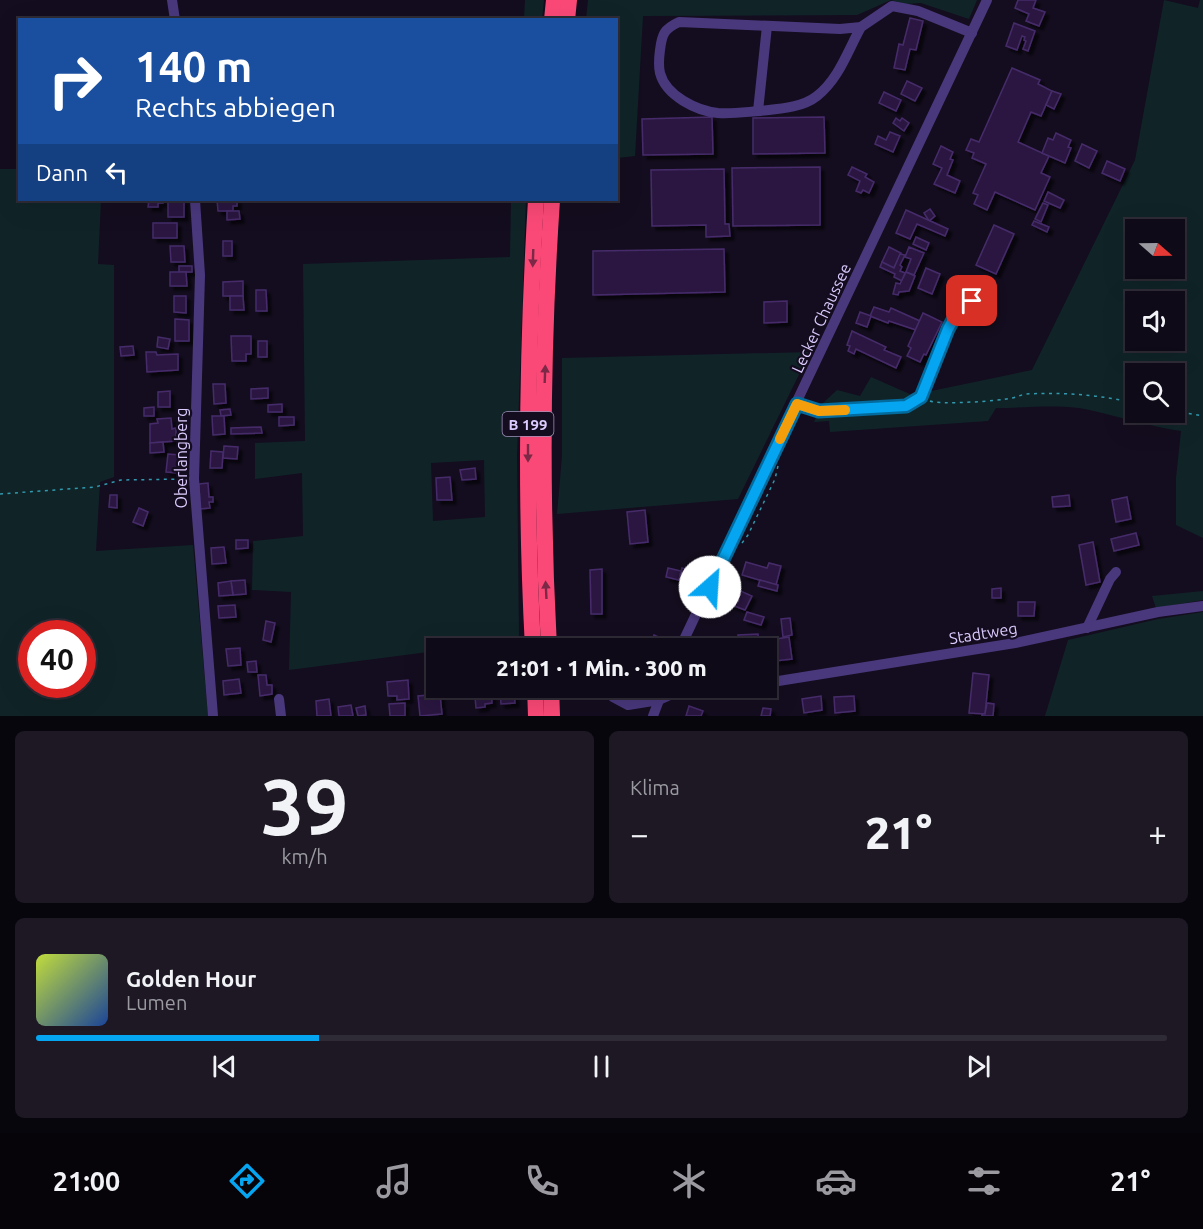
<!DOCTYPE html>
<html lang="de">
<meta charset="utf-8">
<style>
body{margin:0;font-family:Ubuntu,sans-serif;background:#1d1824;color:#f1f3f6;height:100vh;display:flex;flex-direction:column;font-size:22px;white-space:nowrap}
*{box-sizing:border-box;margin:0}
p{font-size:20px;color:#9b9aa1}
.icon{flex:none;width:33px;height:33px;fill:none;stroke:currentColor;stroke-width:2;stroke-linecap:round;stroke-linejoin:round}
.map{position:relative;height:716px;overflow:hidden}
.sheet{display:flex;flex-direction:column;gap:15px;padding:15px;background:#08060d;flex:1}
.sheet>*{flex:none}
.banner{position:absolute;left:18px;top:18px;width:600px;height:183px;border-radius:0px;box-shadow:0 6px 24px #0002,0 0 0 2px #2f2b36;background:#1a4fa0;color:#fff;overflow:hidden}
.needle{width:39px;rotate:110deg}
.controls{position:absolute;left:1125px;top:219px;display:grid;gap:12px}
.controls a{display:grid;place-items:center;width:60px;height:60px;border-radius:0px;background:#0f0a17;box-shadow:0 6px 24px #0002,0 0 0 2px #2f2b36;font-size:30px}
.speed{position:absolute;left:18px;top:620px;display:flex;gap:12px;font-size:30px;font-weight:700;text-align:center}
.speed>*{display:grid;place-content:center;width:78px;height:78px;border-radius:50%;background:#0f0a17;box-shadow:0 6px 24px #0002,0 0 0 2px #2f2b36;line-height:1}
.speed .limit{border:9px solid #d22;background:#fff;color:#111}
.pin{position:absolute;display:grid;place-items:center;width:51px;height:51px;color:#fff;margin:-26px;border-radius:12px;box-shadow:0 3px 9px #0006}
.me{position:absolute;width:66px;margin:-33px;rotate:26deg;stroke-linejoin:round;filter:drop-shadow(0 0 4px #0008)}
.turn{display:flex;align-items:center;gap:21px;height:126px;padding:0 18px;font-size:27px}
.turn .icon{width:78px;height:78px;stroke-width:2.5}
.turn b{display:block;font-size:42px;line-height:51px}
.then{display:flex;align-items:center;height:57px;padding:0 18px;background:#0003;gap:12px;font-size:22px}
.big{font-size:45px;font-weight:800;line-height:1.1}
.sheet .widget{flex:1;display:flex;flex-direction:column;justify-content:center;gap:9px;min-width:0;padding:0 21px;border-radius:9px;background:#1d1824}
.sheet .dial{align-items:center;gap:0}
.dial b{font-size:78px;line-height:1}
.song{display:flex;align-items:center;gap:18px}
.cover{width:72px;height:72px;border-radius:9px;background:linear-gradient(135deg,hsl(70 70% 55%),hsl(220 70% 35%))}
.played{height:6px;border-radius:3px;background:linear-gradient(90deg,#05a5f1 25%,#2f2b36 25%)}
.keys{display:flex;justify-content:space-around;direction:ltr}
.heat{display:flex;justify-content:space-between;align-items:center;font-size:33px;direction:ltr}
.sheet .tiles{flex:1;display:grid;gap:15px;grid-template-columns:1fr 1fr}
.widget:last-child{grid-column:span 2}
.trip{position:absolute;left:426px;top:638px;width:351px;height:60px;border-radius:0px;background:#0f0a17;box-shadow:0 6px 24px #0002,0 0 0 2px #2f2b36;font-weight:800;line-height:60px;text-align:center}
.tab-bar{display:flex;height:96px;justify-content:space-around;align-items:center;background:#060409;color:#9b9aa1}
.tab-bar .icon{width:42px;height:42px}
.tab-bar .selected{color:#05a5f1}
.tab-bar b{font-size:27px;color:#f1f3f6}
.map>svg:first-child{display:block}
</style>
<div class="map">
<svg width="1203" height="716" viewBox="0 0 1203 716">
<defs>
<filter id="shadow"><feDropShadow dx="4" dy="4" stdDeviation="1.5" flood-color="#0009"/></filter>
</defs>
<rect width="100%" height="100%" fill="#140d1f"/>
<g fill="#102428" fill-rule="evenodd">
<path d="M525,0H544L542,19H524Z"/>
<path d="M588,0H977L969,19L921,3L905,4L891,0L857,15L643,16L635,156L617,158L616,20H586Z"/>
<path d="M1164,0L1198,8L1200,0H1203V538L1176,525V478L1181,431C1147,426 1118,416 1085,409C1057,404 1025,408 996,408L988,421L830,432L829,421L814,422L822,404L837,390L860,396L871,377L912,395L1032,370L1135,160ZM1136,230H1174V268H1136ZM1136,302H1174V340H1136ZM1136,374H1174V412H1136Z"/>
<path d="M0,169H19L20,200H101L98,264L114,265V477L100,482L96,551L193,545L208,716H0ZM32,633H82V684H32Z"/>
<path d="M511,200H526L517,455L519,640L459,648H436V651L289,670L291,592L252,590L253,541L303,536L302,473L255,479V443L305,441L303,264L510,257ZM484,460L485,517L433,521L431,463Z"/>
<path d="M810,352L738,499L557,514L562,456V358Z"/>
<path d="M1203,591V600L1156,608L1152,596Z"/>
<path d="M1203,612V716H1045L1068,640L1158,619Z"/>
</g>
<g fill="#29193f" stroke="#462c6b" stroke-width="1.5" filter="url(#shadow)">
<path d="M1018,0H1036L1033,8L1045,12L1039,26L1026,21L1029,14L1015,8Z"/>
<path d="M910,18L923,21L916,50L910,49L905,70L894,68L899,44L903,45Z"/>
<path d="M1014,23L1035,31L1028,51L1023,49L1026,41L1024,40L1025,37L1022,36L1017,50L1006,46Z"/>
<path d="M1012,68L1040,80L1038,84L1052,91L1041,116L1031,112L1018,142L1049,156L1041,173L1050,177L1035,210L995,192L987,210L974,204L978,195L973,193L986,164L972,158L974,153L966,150L971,139L979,142Z"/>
<path d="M907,81L922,88L915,101L901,94Z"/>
<path d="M1052,91L1061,94L1054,109L1046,105Z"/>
<path d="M884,92L901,100L896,111L879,103Z"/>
<path d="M712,117L713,154L643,155L642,119Z"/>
<path d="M824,117L825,153L753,154V118Z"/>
<path d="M896,118L900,121L902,118L909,123L904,131L893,123Z"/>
<path d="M890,132L900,136L893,152L875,144L878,136L886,140Z"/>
<path d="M1056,133L1071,140L1068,147L1071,148L1065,163L1042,153L1048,138L1053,140Z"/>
<path d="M1082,144L1097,151L1089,168L1075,161Z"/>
<path d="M941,146L953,152L950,159L953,160L947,175L960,181L955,193L934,184L942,168L933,164Z"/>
<path d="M1107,161L1125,169L1120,181L1102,173Z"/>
<path d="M820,167V225L733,226L732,168Z"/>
<path d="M852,167L867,174L865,177L874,182L869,193L863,190L861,193L856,191L860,181L848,175Z"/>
<path d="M724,169L725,224H729L730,236L706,237V225L652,226L651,170Z"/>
<path d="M1048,192L1064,200L1060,208L1044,201Z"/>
<path d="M149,200H163V203H158V207H148Z"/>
<rect x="168" y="200" width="16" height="17"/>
<path d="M217,200H237V206H233V211H218Z"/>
<path d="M1043,203L1048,205L1041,222L1035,219Z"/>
<path d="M930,209L935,216L929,221L924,213Z"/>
<path d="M906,210L948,229L945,236L917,224L910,239L896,233Z"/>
<path d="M227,211H239L240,219L227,220Z"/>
<path d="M1034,221L1049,227L1047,232L1032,225Z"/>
<rect x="153" y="223" width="24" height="15"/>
<path d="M994,225L1014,234L996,274L976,265Z"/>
<path d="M916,237L929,243L926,250L913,244Z"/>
<rect x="223" y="241" width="9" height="15"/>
<path d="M170,246H184L185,262H171Z"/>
<path d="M889,247L901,253L894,268L882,262Z"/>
<path d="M909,247L924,253L914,275L906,272L911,259L905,257Z"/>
<path d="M724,249L725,292L593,295V251Z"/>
<path d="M900,254L905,255L900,265L902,267L900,271L905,273L902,281L894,277L895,274L880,267L882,262L894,268Z"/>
<rect x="179" y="266" width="13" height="6"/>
<path d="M926,268L940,274L932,294L918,288Z"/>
<path d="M170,272H186L187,286H170Z"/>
<path d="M906,272L915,276L909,291L899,292L898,295L893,294L896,283L900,284Z"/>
<path d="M243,281V296H223V282Z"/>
<path d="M256,290H266L267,311H256Z"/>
<path d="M174,296H186V313L174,312Z"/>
<path d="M230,296H243L244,310H230Z"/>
<path d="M787,301V322L764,323V302Z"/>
<path d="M874,307L889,312L891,308L920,321L916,330L889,321L888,323L870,316Z"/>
<path d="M860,312L871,316L867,327L856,323Z"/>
<path d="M923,313L942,322L926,355L924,354L920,362L907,356L911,348L908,346Z"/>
<path d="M175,319L189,320V341H175Z"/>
<path d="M852,331L886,347L884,350L901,357L896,368L856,349L854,354L848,351L850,346L847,345Z"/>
<path d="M231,336H251V354H246V361H232Z"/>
<path d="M158,337L170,339L168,349L157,347Z"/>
<rect x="258" y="341" width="9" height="16"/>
<path d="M133,346L134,355L121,356L120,347Z"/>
<path d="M146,352H156L157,355L178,354V370L147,372Z"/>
<path d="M213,384H225L226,403L214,404Z"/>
<path d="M268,388V398L251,399V389Z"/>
<path d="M170,391V407H158V392Z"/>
<path d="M282,404V412H268V405Z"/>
<path d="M154,407V416H144V408Z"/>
<path d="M230,409L231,415L221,416L220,410Z"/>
<path d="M212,416H224L225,434L213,435Z"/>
<path d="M279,417H294V425L279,426Z"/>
<path d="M171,418L172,429L176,428V441L150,443V424L158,423L157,419Z"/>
<path d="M261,427L262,433L231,434V428Z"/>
<path d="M163,442L164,452L150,453V443Z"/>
<path d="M224,446L238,447L237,459L223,458Z"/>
<path d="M211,451L223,452L222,468H210Z"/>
<path d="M168,454L179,455L178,473L166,472Z"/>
<path d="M475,468L476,479L462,480L460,470Z"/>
<path d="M450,477L452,500H437L436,478Z"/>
<path d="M208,483L209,497H213V502H209L210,508L200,509L199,484Z"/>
<path d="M110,495H117V508L109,507Z"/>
<path d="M1069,495L1070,506L1053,507L1052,497Z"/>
<path d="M1127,497L1131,519L1116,522L1112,500Z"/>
<path d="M139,508L148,512L143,526L133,522Z"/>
<path d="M645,510L648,542L630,544L627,512Z"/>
<path d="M1136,533L1139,545L1114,551L1111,539Z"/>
<path d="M236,540H248V548L236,549Z"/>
<path d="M1093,542L1100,582L1086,585L1079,545Z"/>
<path d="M224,547L226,563L212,564L211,548Z"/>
<path d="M746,562L767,568L769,563L781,566L776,585L742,575Z"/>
<path d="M668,568L681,571L679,580L666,577Z"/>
<path d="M682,568L695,571L692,583L679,580Z"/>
<path d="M602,569V614H591L590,570Z"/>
<path d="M245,580L246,594L233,595L231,581Z"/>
<path d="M760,580L778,585L777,591L758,586Z"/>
<path d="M231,581L233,595L219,596L218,583Z"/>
<path d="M1001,588V598H992V589Z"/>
<path d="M736,589L752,596L745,610L729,604Z"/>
<path d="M1018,602H1035L1034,616H1018Z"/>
<path d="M235,605L236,617L219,618L218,606Z"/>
<path d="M747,612L764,617L761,625L744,620Z"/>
<path d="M790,618L792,635L783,637L781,619Z"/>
<path d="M266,621L275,623L271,642L263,640Z"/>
<path d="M758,634L759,646H738V635Z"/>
<path d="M654,635L665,640L661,648H648Z"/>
<path d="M789,637L792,659L775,661L773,649L777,648L776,639Z"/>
<path d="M240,648L241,665L228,666L226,649Z"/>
<path d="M256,661L257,672H248L247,662Z"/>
<path d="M973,673L989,675L985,714L969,713Z"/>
<path d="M258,675H266L267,685H272V694L260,696Z"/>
<path d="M239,679L241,693L224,695L223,681Z"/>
<path d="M408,680L409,699L397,700V696H388L387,682Z"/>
<path d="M474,687H491L492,703L485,704V707L476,708Z"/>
<path d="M514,691L515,703L501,704L500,693Z"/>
<path d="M440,694L442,714L420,716L418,696Z"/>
<path d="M821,696L822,710L804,713L802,699Z"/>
<path d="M854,696L855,711L835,713L834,697Z"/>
<path d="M329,699L331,716H317L316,701Z"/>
<path d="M405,703V716H390L389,704Z"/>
<path d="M987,703L994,704L993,716H982V714H985Z"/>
<path d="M351,705L353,716H339L338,707Z"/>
<path d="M365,706L366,715L358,716L356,708Z"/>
<path d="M689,706L703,711L701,716H686Z"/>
<path d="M763,708L771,709L770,716H761Z"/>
</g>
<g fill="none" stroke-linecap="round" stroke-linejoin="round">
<g stroke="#3099ae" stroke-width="1.5" stroke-dasharray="3 4.5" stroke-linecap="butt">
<path d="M930,401C940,405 1000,401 1012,398C1017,397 1020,395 1026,394C1062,392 1100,395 1136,403"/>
<path d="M1174,411L1203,416"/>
<path d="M0,494L95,487L121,480L184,479"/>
<path d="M742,543L748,535L775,479L778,466"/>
</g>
<g stroke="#4a387d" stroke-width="10">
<path d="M172,0L175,20"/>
<path d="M861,27C848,50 839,79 817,96C802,108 778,109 760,111C746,112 732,114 718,113C697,111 666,96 660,73C658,65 659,58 660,50C662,34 664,29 679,22L840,29L861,27L892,6L918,11L972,33"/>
<path d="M758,111L767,26"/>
<path d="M195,200L200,275L194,479L213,716"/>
<path d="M797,404L819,411L906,406L921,397L948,329L957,313L972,301"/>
<path d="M1087,628L1110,579L1116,572"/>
<path d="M680,648L987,0"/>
<path d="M766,683L1015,643L1158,612L1203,606"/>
<path d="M606,687L613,697L628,705L659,700L670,695L700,693L740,687"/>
<path d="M279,699L281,716"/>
<path d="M653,716L664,687"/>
</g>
<g stroke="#fb4977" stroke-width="16">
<path d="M552,20L554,0"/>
<path d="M567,20L569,0"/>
<path d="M533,648C525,499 527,349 536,200"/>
<path d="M549,648C541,499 542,348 552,200"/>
<path d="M535,687L536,716"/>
<path d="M551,687L552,716"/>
</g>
</g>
<defs><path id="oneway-solid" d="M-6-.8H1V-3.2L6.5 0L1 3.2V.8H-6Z" transform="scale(1.5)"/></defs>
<g fill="#7c2847">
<use href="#oneway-solid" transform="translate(533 258) rotate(92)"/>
<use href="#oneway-solid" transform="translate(545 374) rotate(-88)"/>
<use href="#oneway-solid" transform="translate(528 453) rotate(90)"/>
<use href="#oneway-solid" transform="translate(546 590) rotate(-93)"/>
</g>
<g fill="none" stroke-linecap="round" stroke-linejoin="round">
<defs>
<path id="route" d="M710,587L797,404L819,411L906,406L921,397L948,329L957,313L972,301"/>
</defs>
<use href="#route" stroke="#036b9d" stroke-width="15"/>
<use href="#route" stroke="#05a5f1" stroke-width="10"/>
<path stroke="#f59e0b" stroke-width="10" d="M780,439L797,404L819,411L845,410"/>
</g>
<g text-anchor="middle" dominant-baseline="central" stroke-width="4.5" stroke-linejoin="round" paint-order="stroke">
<rect fill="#140d1f" stroke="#a092bb" stroke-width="1.5" x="502.5" y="412" width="51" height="24" rx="4.5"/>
<g font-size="15" font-weight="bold" fill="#dccbfe">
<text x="528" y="424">B 199</text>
</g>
<g font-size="16" fill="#dccbfe" stroke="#140d1f">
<text transform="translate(821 318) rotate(-65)">Lecker Chaussee</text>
<text transform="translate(181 458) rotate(-90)">Oberlangberg</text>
<text transform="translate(983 633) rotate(-9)">Stadtweg</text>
</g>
</g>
</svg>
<div class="controls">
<a><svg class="needle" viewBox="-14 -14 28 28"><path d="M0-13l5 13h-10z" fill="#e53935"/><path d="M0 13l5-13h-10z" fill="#9b9aa1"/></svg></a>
<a><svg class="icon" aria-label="sound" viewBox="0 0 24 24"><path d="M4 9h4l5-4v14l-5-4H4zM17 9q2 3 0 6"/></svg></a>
<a><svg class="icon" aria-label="search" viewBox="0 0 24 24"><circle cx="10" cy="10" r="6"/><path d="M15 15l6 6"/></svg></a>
</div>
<div class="speed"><div class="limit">40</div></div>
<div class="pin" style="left:972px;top:301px;background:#d93025"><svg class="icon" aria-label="arrive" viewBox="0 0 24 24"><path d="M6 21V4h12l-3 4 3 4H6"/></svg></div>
<svg class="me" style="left:710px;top:587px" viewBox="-20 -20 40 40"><circle r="19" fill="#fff"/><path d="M0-13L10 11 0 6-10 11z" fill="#05a5f1"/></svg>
<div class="trip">21:01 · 1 Min. · 300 m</div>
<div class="banner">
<div class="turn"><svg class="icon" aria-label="right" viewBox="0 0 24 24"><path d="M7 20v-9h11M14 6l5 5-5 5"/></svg><div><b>140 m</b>Rechts abbiegen</div></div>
<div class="then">Dann<svg class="icon" aria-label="left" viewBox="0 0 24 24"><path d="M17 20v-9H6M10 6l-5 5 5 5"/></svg></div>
</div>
</div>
<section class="sheet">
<div class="tiles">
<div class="widget dial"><b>39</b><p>km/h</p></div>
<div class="widget"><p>Klima</p>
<div class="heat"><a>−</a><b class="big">21°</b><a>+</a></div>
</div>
<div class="widget">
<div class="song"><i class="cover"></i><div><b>Golden Hour</b><p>Lumen</p></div></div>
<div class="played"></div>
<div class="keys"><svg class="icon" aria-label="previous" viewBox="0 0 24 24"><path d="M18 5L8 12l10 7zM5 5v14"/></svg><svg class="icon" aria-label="pause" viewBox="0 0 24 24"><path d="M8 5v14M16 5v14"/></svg><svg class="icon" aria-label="next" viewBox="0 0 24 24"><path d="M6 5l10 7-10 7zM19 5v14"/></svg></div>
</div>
</div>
</section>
<nav class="tab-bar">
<b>21:00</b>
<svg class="icon selected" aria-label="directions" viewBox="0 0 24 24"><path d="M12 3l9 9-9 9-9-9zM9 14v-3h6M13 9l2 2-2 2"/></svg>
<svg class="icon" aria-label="music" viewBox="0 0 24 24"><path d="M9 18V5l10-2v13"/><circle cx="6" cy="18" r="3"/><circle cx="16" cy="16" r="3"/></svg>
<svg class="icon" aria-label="phone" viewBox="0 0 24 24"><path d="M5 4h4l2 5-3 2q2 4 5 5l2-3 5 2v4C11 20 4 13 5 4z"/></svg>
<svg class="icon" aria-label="climate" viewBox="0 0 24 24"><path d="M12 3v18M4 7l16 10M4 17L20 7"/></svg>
<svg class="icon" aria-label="car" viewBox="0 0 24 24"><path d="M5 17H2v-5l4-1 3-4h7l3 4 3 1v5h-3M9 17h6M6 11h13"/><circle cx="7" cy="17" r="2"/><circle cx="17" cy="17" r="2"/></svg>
<svg class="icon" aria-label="filters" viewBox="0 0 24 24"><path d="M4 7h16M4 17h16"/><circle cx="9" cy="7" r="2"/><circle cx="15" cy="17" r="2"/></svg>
<b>21°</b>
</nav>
